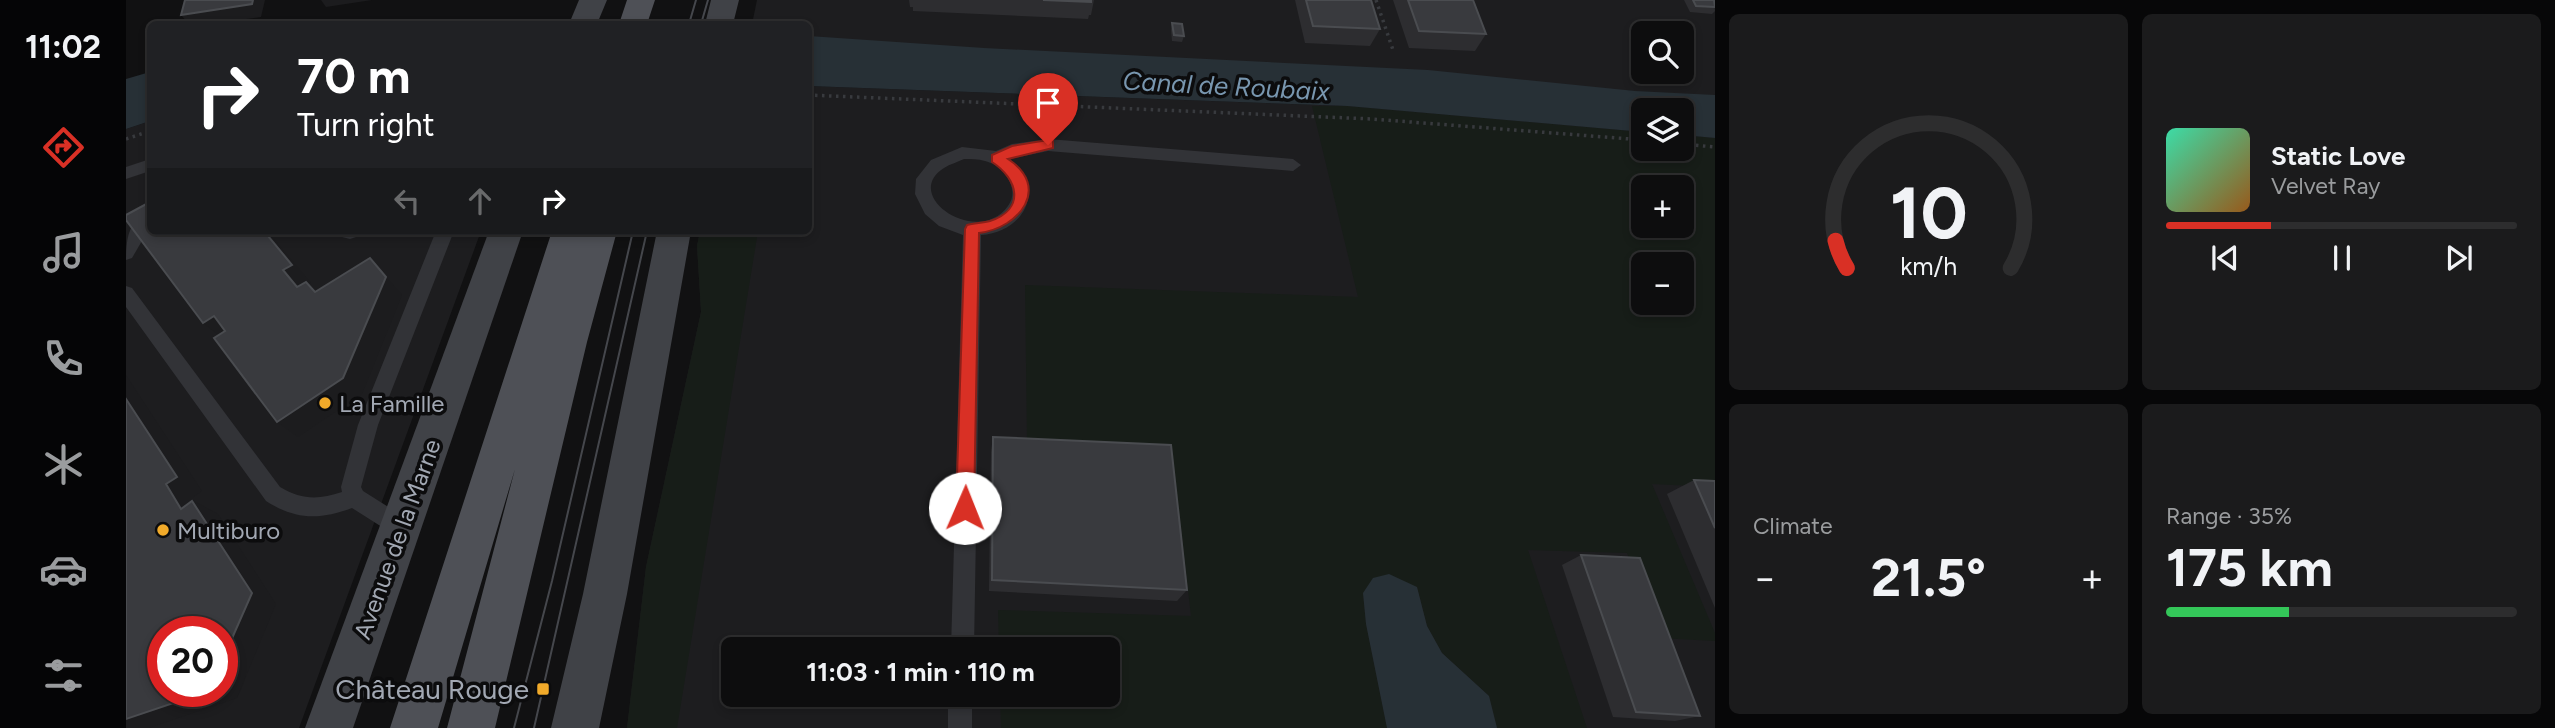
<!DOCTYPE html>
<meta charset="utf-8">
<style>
body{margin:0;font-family:Figtree,sans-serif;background:#1b1b1c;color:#f1f3f6;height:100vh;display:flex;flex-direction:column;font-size:26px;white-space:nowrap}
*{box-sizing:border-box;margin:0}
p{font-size:23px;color:#9a9c9e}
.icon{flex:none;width:38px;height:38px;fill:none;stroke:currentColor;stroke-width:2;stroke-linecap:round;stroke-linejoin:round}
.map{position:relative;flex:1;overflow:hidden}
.details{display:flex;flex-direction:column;gap:14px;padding:14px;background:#070708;width:840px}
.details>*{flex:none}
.top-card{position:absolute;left:21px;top:21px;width:665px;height:214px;border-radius:10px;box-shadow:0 4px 10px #0003,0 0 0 2px #2d2d2e;background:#202124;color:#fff;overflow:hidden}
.tools{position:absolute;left:1505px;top:21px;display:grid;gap:14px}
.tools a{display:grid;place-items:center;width:63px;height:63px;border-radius:10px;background:#0d0d0e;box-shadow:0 4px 10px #0003,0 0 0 2px #2d2d2e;font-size:35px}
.speed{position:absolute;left:21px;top:616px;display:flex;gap:14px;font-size:35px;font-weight:700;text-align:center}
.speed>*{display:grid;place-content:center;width:91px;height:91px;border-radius:50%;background:#0d0d0e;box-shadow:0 4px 10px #0003,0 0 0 2px #2d2d2e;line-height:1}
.speed .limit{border:10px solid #d22;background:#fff;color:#111}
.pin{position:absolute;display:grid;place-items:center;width:60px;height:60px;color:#fff;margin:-72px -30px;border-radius:50% 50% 50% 0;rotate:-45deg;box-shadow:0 0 7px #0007}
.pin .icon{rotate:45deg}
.me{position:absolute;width:77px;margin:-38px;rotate:1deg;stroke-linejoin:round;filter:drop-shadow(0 0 5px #0008)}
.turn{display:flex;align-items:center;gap:24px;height:147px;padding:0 35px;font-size:32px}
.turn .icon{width:91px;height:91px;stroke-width:2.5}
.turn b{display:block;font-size:49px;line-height:60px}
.lanes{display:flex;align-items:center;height:66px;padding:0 35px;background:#0003;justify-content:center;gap:35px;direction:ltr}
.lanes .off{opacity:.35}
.big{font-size:52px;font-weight:700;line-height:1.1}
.details .tile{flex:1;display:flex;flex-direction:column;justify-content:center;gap:10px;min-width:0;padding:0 24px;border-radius:10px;background:#1b1b1c}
.details .dial{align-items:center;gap:0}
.dial svg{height:182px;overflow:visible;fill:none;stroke:#2d2d2e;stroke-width:7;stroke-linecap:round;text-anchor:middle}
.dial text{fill:#f1f3f6;stroke:none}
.song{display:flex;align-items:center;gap:21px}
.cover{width:84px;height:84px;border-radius:10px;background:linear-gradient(135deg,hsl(160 70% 55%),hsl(30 70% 35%))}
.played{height:7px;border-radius:4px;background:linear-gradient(90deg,#d93025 30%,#2d2d2e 30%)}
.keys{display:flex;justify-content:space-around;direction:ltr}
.heat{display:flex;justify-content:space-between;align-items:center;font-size:38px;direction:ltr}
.charge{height:10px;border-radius:5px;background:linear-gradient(90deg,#34c759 35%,#2d2d2e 0)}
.details .tiles{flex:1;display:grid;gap:14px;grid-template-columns:repeat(2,1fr)}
.trip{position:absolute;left:595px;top:637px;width:399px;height:70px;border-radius:10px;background:#0d0d0e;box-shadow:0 4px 10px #0003,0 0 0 2px #2d2d2e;font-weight:700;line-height:70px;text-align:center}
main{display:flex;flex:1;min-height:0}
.dock{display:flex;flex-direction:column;width:126px;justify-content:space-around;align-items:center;background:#050506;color:#9a9c9e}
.dock .icon{width:49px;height:49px}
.dock .on{color:#d93025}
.dock b{font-size:32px;color:#f1f3f6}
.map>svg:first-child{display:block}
</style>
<main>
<nav class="dock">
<b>11:02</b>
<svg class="icon on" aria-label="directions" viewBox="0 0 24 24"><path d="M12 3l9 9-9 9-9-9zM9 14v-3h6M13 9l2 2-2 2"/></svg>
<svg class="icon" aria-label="music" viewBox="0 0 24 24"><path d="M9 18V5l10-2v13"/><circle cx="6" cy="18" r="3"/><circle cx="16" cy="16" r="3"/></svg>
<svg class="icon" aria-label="phone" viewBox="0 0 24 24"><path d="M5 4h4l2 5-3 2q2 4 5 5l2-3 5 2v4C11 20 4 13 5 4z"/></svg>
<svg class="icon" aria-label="climate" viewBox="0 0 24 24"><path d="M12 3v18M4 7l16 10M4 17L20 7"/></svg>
<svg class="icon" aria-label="car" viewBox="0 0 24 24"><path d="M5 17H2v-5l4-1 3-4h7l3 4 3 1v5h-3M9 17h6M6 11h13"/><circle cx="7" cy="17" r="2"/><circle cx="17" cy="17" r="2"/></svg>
<svg class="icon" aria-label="filters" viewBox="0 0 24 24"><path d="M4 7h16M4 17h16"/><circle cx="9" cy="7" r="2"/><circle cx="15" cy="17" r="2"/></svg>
</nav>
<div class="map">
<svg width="1589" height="728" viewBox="0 0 1589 728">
<rect width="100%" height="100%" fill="#111112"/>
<g fill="#1d1d1f" fill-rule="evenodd">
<path d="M631,0H1589V104L683,37L682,24H626ZM1517,33H1556V72H1517Z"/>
<path d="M683,86L1221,106L1517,132V149H1556V135L1589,138V728H501L520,567L575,312L571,246L574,231H682ZM1517,187H1556V226H1517ZM1517,264H1556V303H1517ZM607,649H982V695H607Z"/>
<path d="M24,121V231H355L173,728H0V129ZM37,632H96V691H37Z"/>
</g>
<g fill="#171d18" fill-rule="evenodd">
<path d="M1186,106H1221L1517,132V149H1556V135L1589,138V487L1526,484L1589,633V641L1533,638L1501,553L1402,550L1461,728H1371L1363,696L1316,653L1301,626L1291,587L1237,593L1240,624L1261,728H875L874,695H982V649H873L872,610L1065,616L1046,449L901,442L899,285L1232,297ZM1517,187H1556V226H1517ZM1517,264H1556V303H1517Z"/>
<path d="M574,231H632L551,728H501L520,567L575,312L571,246Z"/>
</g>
<g fill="#273036">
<path d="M317,20H331L432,22L431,24H253Z"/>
<path d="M683,36L858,48L1302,70L1509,91L1589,95V138L1556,135V110H1517V132L1221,106L683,86Z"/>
<path d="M24,72V121L0,129V79Z"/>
<path d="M1263,574L1291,587L1301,626L1316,653L1363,696L1371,728H1261L1240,624L1237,593L1247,578Z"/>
</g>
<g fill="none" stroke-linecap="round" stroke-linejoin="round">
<g stroke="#383a3e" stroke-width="3.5" stroke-dasharray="2.5 4.5" stroke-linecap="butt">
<path d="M1250,0L1267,50"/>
<path d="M682,95L1246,119L1517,140"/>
<path d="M919,107L920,123"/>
<path d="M0,139L24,131"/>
<path d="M1556,144L1589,147"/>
</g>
<g fill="#323337" fill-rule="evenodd">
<path d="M922,139L1167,159L1175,165L1167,171L922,151L884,159C921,189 898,232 855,235L848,649H825L837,235L813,226L799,214L789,194L790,179L805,160L836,147L870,151L886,144ZM838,159C845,159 852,159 859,161C877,165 895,189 882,206C852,248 774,196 818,168C824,164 832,162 838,159Z"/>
<path d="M24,159V171L0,179V167Z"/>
<path d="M24,212V227L6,258L0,260C0,240 2,219 24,212Z"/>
<path d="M209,231H232L233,232L230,237L224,239L212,236Z"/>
<path d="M310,231H328L252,425L235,487L237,491L283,520L286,527L283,534L275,537L267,534L226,508C193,520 170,520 140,501L0,307V286L6,288L154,487C176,500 192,500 216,492L215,487L232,425Z"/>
<rect x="822" y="695" width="24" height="33"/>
</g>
<g fill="#404247" fill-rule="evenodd">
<path d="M453,0H481L471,24H443Z"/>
<path d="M585,0H613L607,24H579Z"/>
<path d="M363,231H397L227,728H179Z"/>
<path d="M531,231H565L501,594L473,728H425L457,594Z"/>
</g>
<g fill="#4e5056" fill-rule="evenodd">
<path d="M501,0H529L521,24H493Z"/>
<path d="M426,231H491L461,342L369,728H321L389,469L312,728H264Z"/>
</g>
<g stroke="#45474c" stroke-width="2">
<path d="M563,24L570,0"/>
<path d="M575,24L582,0"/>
<path d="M388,728L426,581L507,231"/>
<path d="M408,728L521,231"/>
</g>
</g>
<g fill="#2d2d30">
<path d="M783,0H968L965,15H963L962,19L787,11V7H784Z"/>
<path d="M1169,0H1245L1254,29L1244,46L1179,43Z"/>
<path d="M1267,0H1347L1360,34L1349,51L1283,48Z"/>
<path d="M1558,0H1588L1589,11L1586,14L1564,12Z"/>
<path d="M1046,23L1058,36L1056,42L1046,41L1045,30Z"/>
<path d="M867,437L1061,590L1051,601L863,591L865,452Z"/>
<path d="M1568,480L1589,481V608L1541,494Z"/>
<path d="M1455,555L1574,716L1549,721L1487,717L1436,565Z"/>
</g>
<g fill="#1c1c1e">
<path d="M127,0H139L135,17L83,24H63L55,15Z"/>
<path d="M195,0H246L200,7Z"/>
<path d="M138,231H141L185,283L183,284L199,300L171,287L157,270Z"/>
<path d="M260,277L276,295L236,394L172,437L151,422Z"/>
<path d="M88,316L109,333L99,340L77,323Z"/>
<path d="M0,375L76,491L66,498L68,501L92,514L150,604L111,698L23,728H0V719L83,691H96V661L55,509L40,484L0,399Z"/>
</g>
<g fill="#393a3e" stroke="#4a4c50" stroke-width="2">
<path d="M59,0H127L126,4L55,15Z"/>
<path d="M917,0H965V2Z"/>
<path d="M1180,0H1245L1254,29L1187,26Z"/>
<path d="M1282,0H1347L1360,34L1293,31Z"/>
<path d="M1567,0H1588L1589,7L1570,6Z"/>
<path d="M1046,23L1056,24L1058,36L1048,35Z"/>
<path d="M24,202V231H138L166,265L157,270L171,287L180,282L189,292L244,258L260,277L217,378L151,422L88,338L99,331L88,316L77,323L0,220V215Z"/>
<path d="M0,399L51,477L40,484L55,509L66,501L126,593L96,661V632H37V691H83L0,719Z"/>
<path d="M867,437L1045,445L1061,590L866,580Z"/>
<path d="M1568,480L1589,481V528Z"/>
<path d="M1455,555L1514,558L1574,716L1510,712Z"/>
</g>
<path fill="#d93025" stroke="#8d1f18" stroke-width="2" d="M922,140L927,141V148L882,159C925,187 894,228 853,233L848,508L845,514L839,516L833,514L830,508L839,229L841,225C848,223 856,223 864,221C900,209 892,179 866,162V155L886,146Z"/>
<g fill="#f1aa2a" stroke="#0c0c0d" stroke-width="2.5">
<circle cx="199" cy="403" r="7"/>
<circle cx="37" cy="530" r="7"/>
<rect x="410" y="682" width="14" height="14" rx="3.5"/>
</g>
<g text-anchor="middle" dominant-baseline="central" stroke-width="7" stroke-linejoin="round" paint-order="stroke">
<g font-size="24" fill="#a2a8b3" stroke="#0c0c0d" text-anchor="start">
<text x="213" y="403">La Famille</text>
<text x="51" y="530">Multiburo</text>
</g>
<g font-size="24" fill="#a2a8b3" stroke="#0c0c0d">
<text transform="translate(271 539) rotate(-70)">Avenue de la Marne</text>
</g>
<g font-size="26" font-style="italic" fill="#7896af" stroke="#0c0c0d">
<text transform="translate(1100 86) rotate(3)">Canal de Roubaix</text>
</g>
<g font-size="28" fill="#a2a8b3" stroke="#0c0c0d" text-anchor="end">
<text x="403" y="689">Château Rouge</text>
</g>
</g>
</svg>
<div class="tools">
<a><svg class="icon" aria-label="search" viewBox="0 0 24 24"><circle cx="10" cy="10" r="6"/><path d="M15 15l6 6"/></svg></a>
<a><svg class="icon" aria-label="layers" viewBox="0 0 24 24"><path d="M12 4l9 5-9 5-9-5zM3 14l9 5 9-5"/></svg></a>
<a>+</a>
<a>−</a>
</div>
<div class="speed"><div class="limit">20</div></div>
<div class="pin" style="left:922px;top:145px;background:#d93025"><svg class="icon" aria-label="arrive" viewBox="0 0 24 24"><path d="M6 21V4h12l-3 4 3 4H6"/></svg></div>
<svg class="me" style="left:839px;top:508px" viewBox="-20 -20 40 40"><circle r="19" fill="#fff"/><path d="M0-13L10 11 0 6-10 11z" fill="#d93025"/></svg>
<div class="trip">11:03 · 1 min · 110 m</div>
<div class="top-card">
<div class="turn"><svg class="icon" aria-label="right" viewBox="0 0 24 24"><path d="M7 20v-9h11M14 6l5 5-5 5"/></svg><div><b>70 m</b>Turn right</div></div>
<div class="lanes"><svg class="icon off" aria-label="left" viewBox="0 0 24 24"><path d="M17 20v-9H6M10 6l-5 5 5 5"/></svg><svg class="icon off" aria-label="ahead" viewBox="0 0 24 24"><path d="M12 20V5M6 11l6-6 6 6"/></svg><svg class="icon" aria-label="right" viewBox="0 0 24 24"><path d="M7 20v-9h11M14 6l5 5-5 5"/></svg></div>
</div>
</div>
<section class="details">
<div class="tiles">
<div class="tile dial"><svg viewBox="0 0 100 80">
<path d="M14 69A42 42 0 1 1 86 69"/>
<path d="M14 69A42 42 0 0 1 9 57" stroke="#d93025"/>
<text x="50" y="56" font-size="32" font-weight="700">10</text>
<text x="50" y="72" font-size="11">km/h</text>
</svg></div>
<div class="tile">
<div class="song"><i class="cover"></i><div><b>Static Love</b><p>Velvet Ray</p></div></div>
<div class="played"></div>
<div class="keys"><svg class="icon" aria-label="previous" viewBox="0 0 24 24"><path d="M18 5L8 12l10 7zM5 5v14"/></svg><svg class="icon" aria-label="pause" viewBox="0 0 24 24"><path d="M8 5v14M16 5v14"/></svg><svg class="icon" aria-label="next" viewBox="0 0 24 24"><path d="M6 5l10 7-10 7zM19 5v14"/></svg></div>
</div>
<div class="tile"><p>Climate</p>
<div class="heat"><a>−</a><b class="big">21.5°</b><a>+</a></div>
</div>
<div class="tile"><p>Range · 35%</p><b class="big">175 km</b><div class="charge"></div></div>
</div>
</section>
</main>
